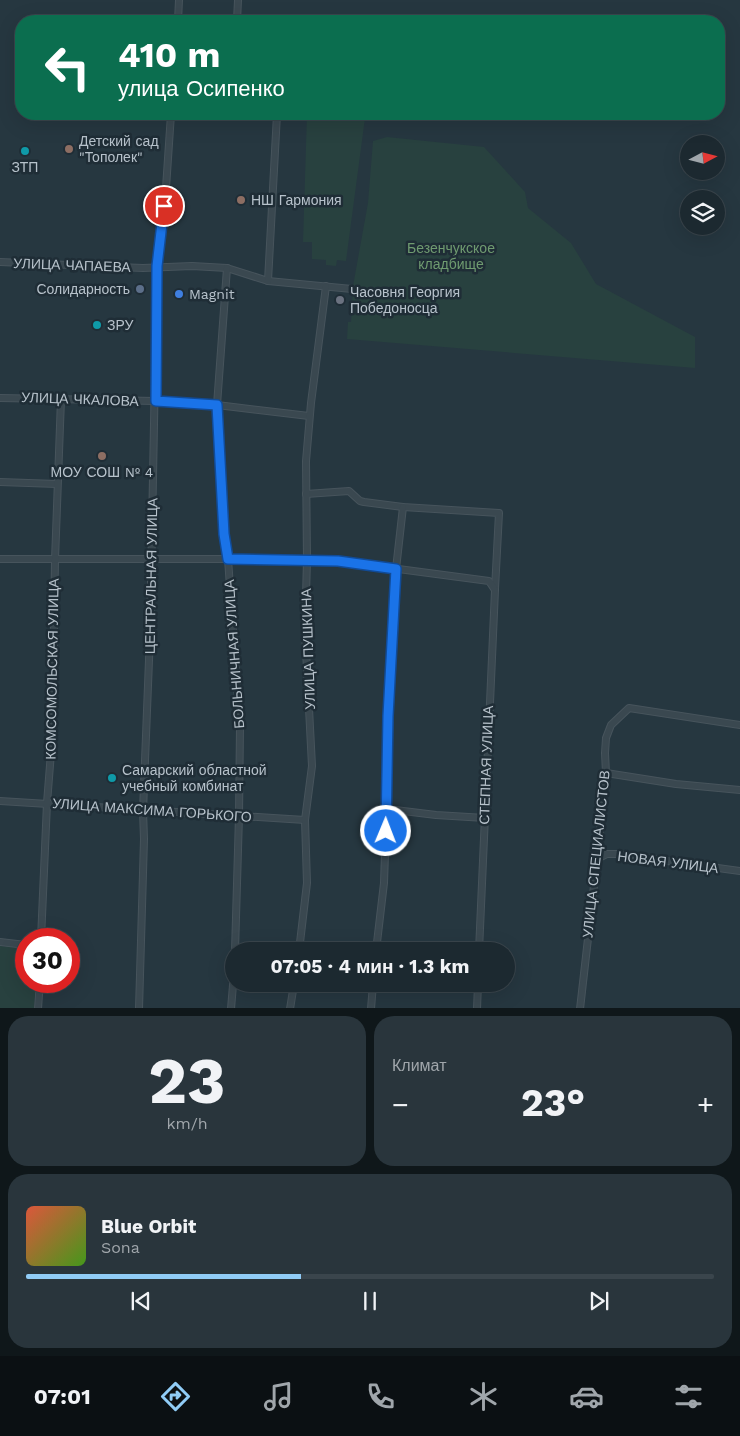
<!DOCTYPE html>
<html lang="ru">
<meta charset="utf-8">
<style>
body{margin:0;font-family:"Work Sans",sans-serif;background:#29353c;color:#f1f3f6;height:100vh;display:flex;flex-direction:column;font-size:19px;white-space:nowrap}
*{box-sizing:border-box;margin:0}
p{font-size:16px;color:#a0a6ab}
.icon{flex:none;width:28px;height:28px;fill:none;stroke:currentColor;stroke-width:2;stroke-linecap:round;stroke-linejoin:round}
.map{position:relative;height:1008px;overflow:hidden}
.panel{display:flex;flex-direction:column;gap:8px;padding:8px;background:#0f171a;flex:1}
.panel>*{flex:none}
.banner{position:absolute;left:15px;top:15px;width:710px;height:105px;border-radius:20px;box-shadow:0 5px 20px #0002,0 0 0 1px #3a454c;background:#0b6e4f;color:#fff;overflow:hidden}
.needle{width:32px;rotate:83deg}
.tools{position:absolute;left:680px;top:135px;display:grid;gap:10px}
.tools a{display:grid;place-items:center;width:45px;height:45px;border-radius:50%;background:#1c2930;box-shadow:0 5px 20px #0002,0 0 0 1px #3a454c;font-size:25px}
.speed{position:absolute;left:15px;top:928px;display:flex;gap:10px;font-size:25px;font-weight:700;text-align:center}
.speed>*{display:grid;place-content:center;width:65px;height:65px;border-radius:50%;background:#1c2930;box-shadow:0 5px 20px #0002,0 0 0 1px #3a454c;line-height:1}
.speed .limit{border:8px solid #d22;background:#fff;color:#111}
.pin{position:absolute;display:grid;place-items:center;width:42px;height:42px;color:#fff;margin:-21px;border:2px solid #fff;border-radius:50%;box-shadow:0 1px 5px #0007}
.me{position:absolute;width:55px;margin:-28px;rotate:1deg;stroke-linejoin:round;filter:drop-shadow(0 0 4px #0008)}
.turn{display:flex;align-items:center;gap:18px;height:105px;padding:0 20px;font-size:22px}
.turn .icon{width:65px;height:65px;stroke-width:2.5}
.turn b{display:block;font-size:35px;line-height:42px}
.big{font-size:38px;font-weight:700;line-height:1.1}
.panel .tile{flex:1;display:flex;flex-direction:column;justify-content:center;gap:8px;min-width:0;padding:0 18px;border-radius:20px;background:#29353c}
.panel .dial{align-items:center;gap:0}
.dial b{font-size:65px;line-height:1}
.song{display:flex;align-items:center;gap:15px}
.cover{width:60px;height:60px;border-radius:8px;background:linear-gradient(135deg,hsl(10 70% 55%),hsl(100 70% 35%))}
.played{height:5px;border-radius:2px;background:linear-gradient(90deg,#90ccf6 40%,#3a454c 40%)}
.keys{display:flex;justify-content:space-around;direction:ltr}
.heat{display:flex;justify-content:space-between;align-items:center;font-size:28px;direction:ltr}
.panel .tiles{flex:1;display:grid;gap:8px;grid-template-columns:1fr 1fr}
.tile:last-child{grid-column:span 2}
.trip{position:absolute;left:225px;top:942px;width:290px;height:50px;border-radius:25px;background:#1c2930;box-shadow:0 5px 20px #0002,0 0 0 1px #3a454c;font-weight:700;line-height:50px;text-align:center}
.tabs{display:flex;height:80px;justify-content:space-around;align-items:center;background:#0b1013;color:#a0a6ab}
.tabs .icon{width:35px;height:35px}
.tabs .on{color:#90ccf6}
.tabs b{font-size:22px;color:#f1f3f6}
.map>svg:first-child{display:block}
</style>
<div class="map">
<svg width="740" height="1009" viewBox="0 0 740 1009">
<rect width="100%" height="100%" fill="#263740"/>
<g fill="#28413f">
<path d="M307,114H350L365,118L346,261L337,260L336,266L326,265V260L312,259V242H303Z"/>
<path d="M387,137L484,147L525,192L528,208L571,243L596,284L695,337V368L347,339L348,322H351L353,286L368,203L373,141Z"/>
<path d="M0,946L17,947L26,951V981H36L34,1008L0,1009Z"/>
</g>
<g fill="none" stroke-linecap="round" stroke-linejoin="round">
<defs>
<g id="minor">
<path d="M178,21L179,0"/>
<path d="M237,21L238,0"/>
<path d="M0,262L93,266L143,268L192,266L227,268L268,281L352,289"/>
<path d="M227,268L217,405L224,534L228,559L240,727L239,816L235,951"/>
<path d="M268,281L277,114"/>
<path d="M0,398L155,401L217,405L309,416"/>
<path d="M0,482L57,484"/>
<path d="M306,494L349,491L360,501L364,502L403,507L499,513L495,589"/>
<path d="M0,559H228L338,561L489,581L495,590L479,951"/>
<path d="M606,773L676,784L740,790"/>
<path d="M0,801L305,820"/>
<path d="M387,809L436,815L485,818"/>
<path d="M597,859L607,854H616L740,871"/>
<path d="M41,939L47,803L52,740L55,560L61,399"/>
<path d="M0,942L26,945"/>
<path d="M299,951L307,883L305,820L312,766L305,631L307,560L306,461L311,403L326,286"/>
<path d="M376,951L384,883L392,648L396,569L403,507"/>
<path d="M38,1009L40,981"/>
<path d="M139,1009L144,839L143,811L150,635L157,266L166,188L171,114"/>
<path d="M231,1009L234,973"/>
<path d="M290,1009L294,984"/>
<path d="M371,1009L373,984"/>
<path d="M477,1009L478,984"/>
<path d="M580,1009L597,859L604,785L606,773L605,753L606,738L611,725L629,708L740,725"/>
</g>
</defs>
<use href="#minor" stroke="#47545c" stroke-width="8"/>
<use href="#minor" stroke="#3a4850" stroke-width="6"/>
</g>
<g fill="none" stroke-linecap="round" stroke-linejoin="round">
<defs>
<path id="route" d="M164,206L157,266L156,401L217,405L224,534L228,559L338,561L396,569L388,716L386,831"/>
</defs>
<use href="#route" stroke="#114b97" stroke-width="12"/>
<use href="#route" stroke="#1a73e8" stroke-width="9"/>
</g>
<g fill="#8d6e63" stroke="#1f2d36" stroke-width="2">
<circle cx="69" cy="149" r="5"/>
<circle cx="241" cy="200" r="5"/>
<circle cx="102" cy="456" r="5"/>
</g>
<g fill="#0f9aa8" stroke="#1f2d36" stroke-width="2">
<circle cx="25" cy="151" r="5"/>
<circle cx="97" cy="325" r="5"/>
<circle cx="112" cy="778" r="5"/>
</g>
<circle fill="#5c6f8a" stroke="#1f2d36" stroke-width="2" cx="140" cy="289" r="5"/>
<circle fill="#3f7fe0" stroke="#1f2d36" stroke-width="2" cx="179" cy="294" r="5"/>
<circle fill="#6b7280" stroke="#1f2d36" stroke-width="2" cx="340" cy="300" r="5"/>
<g text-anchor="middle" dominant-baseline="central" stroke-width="5" stroke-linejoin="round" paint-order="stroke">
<g font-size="14" fill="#b7c2cb" stroke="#1f2d36" text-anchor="start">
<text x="79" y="141">Детский сад<tspan x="79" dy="16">"Тополек"</tspan></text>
<text x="25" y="167" text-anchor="middle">ЗТП</text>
<text x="251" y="200">НШ Гармония</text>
<text x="130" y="289" text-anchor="end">Солидарность</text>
<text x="350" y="292">Часовня Георгия<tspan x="350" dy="16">Победоносца</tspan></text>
<text x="189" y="294">Magnit</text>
<text x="107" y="325">ЗРУ</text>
<text x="102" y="472" text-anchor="middle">МОУ СОШ № 4</text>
<text x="122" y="770">Самарский областной<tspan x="122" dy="16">учебный комбинат</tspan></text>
</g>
<g font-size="14" fill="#6f9b70" stroke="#1f2d36">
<text x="451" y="248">Безенчукское<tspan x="451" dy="16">кладбище</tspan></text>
</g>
<g font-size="14" fill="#b7c2cb" stroke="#1f2d36">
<text transform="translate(72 265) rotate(2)">УЛИЦА ЧАПАЕВА</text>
<text transform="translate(80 399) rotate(2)">УЛИЦА ЧКАЛОВА</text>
<text transform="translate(151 576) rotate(-89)">ЦЕНТРАЛЬНАЯ УЛИЦА</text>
<text transform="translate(308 649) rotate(-92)">УЛИЦА ПУШКИНА</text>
<text transform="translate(234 654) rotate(-94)">БОЛЬНИЧНАЯ УЛИЦА</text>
<text transform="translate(52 669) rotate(-89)">КОМСОМОЛЬСКАЯ УЛИЦА</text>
<text transform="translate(486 765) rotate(-88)">СТЕПНАЯ УЛИЦА</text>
<text transform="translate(152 810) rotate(4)">УЛИЦА МАКСИМА ГОРЬКОГО</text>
<text transform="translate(596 854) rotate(-84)">УЛИЦА СПЕЦИАЛИСТОВ</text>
<text transform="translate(668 862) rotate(7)">НОВАЯ УЛИЦА</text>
</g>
</g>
</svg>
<div class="tools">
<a><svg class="needle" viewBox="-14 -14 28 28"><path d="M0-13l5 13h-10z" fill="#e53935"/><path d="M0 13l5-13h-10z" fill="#a0a6ab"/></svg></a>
<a><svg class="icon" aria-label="layers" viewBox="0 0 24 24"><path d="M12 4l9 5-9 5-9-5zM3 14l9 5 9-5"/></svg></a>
</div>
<div class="speed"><div class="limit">30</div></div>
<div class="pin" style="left:164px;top:206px;background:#d93025"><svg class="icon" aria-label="arrive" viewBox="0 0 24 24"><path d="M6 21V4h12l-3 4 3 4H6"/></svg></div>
<svg class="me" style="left:386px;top:831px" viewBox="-20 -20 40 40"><circle r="17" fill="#1a73e8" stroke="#fff" stroke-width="3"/><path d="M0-11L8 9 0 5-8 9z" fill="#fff"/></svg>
<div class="trip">07:05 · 4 мин · 1.3 km</div>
<div class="banner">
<div class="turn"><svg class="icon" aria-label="left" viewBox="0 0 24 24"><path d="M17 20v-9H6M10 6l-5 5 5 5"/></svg><div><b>410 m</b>улица Осипенко</div></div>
</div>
</div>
<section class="panel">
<div class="tiles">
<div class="tile dial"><b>23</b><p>km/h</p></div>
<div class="tile"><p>Климат</p>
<div class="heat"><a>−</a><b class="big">23°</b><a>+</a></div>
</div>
<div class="tile">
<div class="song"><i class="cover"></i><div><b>Blue Orbit</b><p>Sona</p></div></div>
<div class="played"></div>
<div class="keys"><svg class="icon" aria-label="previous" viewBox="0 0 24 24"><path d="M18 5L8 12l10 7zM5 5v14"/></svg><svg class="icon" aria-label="pause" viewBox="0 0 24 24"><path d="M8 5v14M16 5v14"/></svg><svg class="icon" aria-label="next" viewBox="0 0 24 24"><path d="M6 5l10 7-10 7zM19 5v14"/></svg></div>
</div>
</div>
</section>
<nav class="tabs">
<b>07:01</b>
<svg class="icon on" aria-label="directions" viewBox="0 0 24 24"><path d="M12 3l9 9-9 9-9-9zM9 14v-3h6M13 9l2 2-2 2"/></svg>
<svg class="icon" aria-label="music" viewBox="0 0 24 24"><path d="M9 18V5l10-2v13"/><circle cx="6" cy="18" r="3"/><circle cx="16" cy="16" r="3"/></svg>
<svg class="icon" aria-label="phone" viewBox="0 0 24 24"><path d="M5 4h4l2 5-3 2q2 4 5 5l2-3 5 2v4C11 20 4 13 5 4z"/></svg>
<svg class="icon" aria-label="climate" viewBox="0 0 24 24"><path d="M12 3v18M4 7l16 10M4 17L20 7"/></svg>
<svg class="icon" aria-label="car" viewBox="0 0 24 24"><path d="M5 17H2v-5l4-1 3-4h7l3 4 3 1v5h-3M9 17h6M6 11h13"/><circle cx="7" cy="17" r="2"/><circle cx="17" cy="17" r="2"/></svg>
<svg class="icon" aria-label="filters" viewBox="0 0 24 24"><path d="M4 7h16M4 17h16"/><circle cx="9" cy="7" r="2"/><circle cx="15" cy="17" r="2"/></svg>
</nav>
